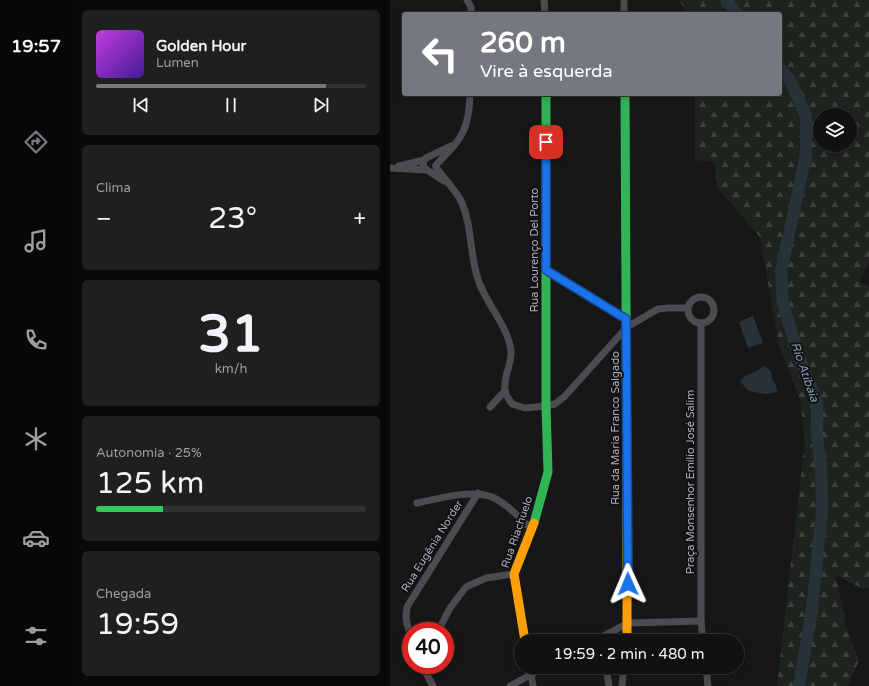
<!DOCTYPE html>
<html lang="pt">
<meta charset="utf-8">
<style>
body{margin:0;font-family:"Varela Round",sans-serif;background:#1e1f1f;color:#f1f3f6;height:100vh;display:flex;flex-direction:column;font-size:15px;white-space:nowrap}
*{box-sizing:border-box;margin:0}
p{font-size:13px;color:#9c9d9f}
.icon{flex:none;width:22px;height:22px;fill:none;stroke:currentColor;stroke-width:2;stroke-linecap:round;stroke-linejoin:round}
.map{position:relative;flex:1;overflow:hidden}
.drawer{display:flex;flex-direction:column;gap:10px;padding:10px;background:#090909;width:318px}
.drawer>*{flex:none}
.banner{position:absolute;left:12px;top:12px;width:380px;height:84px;border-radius:4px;box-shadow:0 2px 10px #0003,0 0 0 1px #303131;background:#757880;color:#fff;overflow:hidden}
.fabs{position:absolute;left:423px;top:108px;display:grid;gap:8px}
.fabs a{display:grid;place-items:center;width:44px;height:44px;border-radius:50%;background:#111;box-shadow:0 2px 10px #0003,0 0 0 1px #303131;font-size:20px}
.speed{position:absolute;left:12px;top:622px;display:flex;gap:8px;font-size:20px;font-weight:700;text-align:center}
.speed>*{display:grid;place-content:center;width:52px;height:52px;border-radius:50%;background:#111;box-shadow:0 2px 10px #0003,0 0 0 1px #303131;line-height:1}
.speed .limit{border:6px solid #d22;background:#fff;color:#111}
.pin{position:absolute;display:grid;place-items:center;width:34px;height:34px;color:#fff;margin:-17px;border-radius:8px;box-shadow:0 2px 6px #0006}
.me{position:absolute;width:44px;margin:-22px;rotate:359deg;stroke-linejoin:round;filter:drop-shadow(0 0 3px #0008)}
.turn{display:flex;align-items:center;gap:14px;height:84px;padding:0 12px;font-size:18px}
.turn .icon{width:52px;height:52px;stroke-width:2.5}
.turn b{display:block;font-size:28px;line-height:34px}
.big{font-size:30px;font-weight:600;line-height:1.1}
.drawer .tile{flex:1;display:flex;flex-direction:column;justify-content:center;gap:6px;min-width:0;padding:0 14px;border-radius:6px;background:#1e1f1f}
.drawer .dial{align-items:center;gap:0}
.dial b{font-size:52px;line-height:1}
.song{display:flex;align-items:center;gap:12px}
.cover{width:48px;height:48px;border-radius:6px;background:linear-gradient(135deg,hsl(290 70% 55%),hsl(260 70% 35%))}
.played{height:4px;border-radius:2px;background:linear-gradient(90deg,#757880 85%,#303131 85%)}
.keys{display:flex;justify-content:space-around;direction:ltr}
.heat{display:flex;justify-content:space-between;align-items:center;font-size:22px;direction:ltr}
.charge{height:6px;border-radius:3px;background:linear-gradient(90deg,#34c759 25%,#303131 0)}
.trip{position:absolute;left:124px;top:634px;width:230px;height:40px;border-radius:20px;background:#111;box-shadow:0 2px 10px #0003,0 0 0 1px #303131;font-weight:600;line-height:40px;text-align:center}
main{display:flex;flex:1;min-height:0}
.tabs{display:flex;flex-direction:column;width:72px;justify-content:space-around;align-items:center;background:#070707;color:#9c9d9f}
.tabs .icon{width:28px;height:28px}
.tabs .current{color:#757880}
.tabs b{font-size:18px;color:#f1f3f6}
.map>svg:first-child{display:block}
</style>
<main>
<nav class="tabs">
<b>19:57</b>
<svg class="icon current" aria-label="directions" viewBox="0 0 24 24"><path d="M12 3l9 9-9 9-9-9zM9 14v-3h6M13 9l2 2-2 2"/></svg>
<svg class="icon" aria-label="music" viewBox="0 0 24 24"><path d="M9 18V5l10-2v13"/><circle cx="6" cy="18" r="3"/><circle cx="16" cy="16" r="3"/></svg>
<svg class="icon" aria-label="phone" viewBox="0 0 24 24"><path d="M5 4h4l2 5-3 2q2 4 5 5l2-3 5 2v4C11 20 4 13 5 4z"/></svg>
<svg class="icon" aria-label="climate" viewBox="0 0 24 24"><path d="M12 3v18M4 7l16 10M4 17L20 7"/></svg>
<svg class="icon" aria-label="car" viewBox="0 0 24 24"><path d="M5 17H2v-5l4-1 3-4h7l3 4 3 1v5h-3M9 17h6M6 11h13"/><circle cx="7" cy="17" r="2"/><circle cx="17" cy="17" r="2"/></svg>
<svg class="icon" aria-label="filters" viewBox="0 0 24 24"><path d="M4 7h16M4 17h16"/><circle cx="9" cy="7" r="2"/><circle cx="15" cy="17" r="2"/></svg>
</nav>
<section class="drawer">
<div class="tile">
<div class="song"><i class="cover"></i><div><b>Golden Hour</b><p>Lumen</p></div></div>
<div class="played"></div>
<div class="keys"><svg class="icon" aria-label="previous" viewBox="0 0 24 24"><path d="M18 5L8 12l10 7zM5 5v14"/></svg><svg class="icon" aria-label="pause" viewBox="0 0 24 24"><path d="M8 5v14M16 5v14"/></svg><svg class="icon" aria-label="next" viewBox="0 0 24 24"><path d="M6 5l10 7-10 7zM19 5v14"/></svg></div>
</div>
<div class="tile"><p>Clima</p>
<div class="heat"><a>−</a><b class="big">23°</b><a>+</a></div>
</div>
<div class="tile dial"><b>31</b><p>km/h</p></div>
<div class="tile"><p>Autonomia · 25%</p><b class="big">125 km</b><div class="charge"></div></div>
<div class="tile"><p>Chegada</p><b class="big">19:59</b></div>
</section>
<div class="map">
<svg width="479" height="686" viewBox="0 0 479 686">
<defs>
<pattern id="forest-firs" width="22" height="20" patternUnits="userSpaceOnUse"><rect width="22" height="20" fill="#1d241e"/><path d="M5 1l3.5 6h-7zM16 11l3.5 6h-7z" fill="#3b413d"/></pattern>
</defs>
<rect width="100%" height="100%" fill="#171717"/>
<path fill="url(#forest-firs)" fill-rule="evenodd" d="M289,0H479V263L469,281L479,287V588L473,589L446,575L456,626L469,660L458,686H387L415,440L410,400L389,345L370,237L327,187L325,162L305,160V94H390V14H298ZM430,115H460V145H430Z"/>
<g fill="#2a3239">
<path d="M363,316L373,343L358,348L349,322Z"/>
<path d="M375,366L381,372L382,379L386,385L387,392L376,394L358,391L350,381L355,376L365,372Z"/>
</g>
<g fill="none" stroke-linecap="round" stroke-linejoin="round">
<g stroke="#2a3239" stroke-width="12">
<path d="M336,0L347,14"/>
<path d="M390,68L400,80L416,116V155L391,271L393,304L409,357L427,401V436L431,469L432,511L422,610L409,686"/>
</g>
<g stroke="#4b4c50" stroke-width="7">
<path d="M77,0L81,7V14"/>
<path d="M154,0L155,14"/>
<path d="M234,0V14"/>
<path d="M46,165C71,139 79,132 80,94"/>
<path d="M9,166L34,160"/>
<path d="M46,167C52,176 67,192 71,201C83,227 79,256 89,282C97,305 118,326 121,351C122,364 113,377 115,390C115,395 120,400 122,404L135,408L156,406L165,404L175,396L237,327L268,309L278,308H298"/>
<path d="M0,168L36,170"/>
<path d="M54,181L34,168L33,162L36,158L61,146"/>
<path d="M156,270L237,319"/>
<circle cx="311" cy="310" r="13"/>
<path d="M311,323V621L313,641"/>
<path d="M100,407L115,391"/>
<path d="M27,503C48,499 84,488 104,498C119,505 130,519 142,529"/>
<path d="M48,631L60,608L76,587L96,578L124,574"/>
<path d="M21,634C16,624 15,618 17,607L88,493"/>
<path d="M204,641L238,623L311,621"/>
<path d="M34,665L35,671L43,686"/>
<path d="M140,667L143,686"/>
<path d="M216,667L219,686"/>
<path d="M316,667L318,686"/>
<path d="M120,686L155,667"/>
<path d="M232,686L234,667"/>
</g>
<g stroke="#30b455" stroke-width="9">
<path d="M235,94L237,501"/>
<path d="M144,523L158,472L156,406V94"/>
</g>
<g stroke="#ff9f0a" stroke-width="9">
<path d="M135,641L124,574L144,523"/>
<path d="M237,641V501"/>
</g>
</g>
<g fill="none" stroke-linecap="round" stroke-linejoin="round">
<defs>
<path id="route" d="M156,142V270L236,319L238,584"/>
</defs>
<use href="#route" stroke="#114b97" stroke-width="10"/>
<use href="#route" stroke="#1a73e8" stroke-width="7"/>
</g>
<g text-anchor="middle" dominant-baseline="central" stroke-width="4" stroke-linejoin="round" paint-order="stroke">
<g font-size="11" fill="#a8adb8" stroke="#111113">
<text transform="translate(144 250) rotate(-90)">Rua Lourenço Del Porto</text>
<text transform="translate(225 428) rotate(-90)">Rua da Maria Franco Salgado</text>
<text transform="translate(300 482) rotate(-90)">Praça Monsenhor Emílio José Salim</text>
<text transform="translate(127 532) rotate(-71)">Rua Riachuelo</text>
<text transform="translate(42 546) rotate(-58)">Rua Eugênia Norder</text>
</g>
<g font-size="12" font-style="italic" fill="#7f9bb3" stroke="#111113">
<text transform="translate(415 372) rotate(71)">Rio Atibaia</text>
</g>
</g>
</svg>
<div class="fabs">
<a><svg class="icon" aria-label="layers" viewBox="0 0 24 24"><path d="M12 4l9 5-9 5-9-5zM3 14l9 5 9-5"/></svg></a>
</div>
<div class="speed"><div class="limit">40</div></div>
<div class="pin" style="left:156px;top:142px;background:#d93025"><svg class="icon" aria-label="arrive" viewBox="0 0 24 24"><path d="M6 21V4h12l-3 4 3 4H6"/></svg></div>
<svg class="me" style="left:238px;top:584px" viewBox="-20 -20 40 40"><path d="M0-17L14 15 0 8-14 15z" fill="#1a73e8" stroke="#fff" stroke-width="4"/></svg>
<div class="trip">19:59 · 2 min · 480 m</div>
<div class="banner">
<div class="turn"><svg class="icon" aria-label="left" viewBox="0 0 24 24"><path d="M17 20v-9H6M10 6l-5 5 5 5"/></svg><div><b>260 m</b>Vire à esquerda</div></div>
</div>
</div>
</main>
